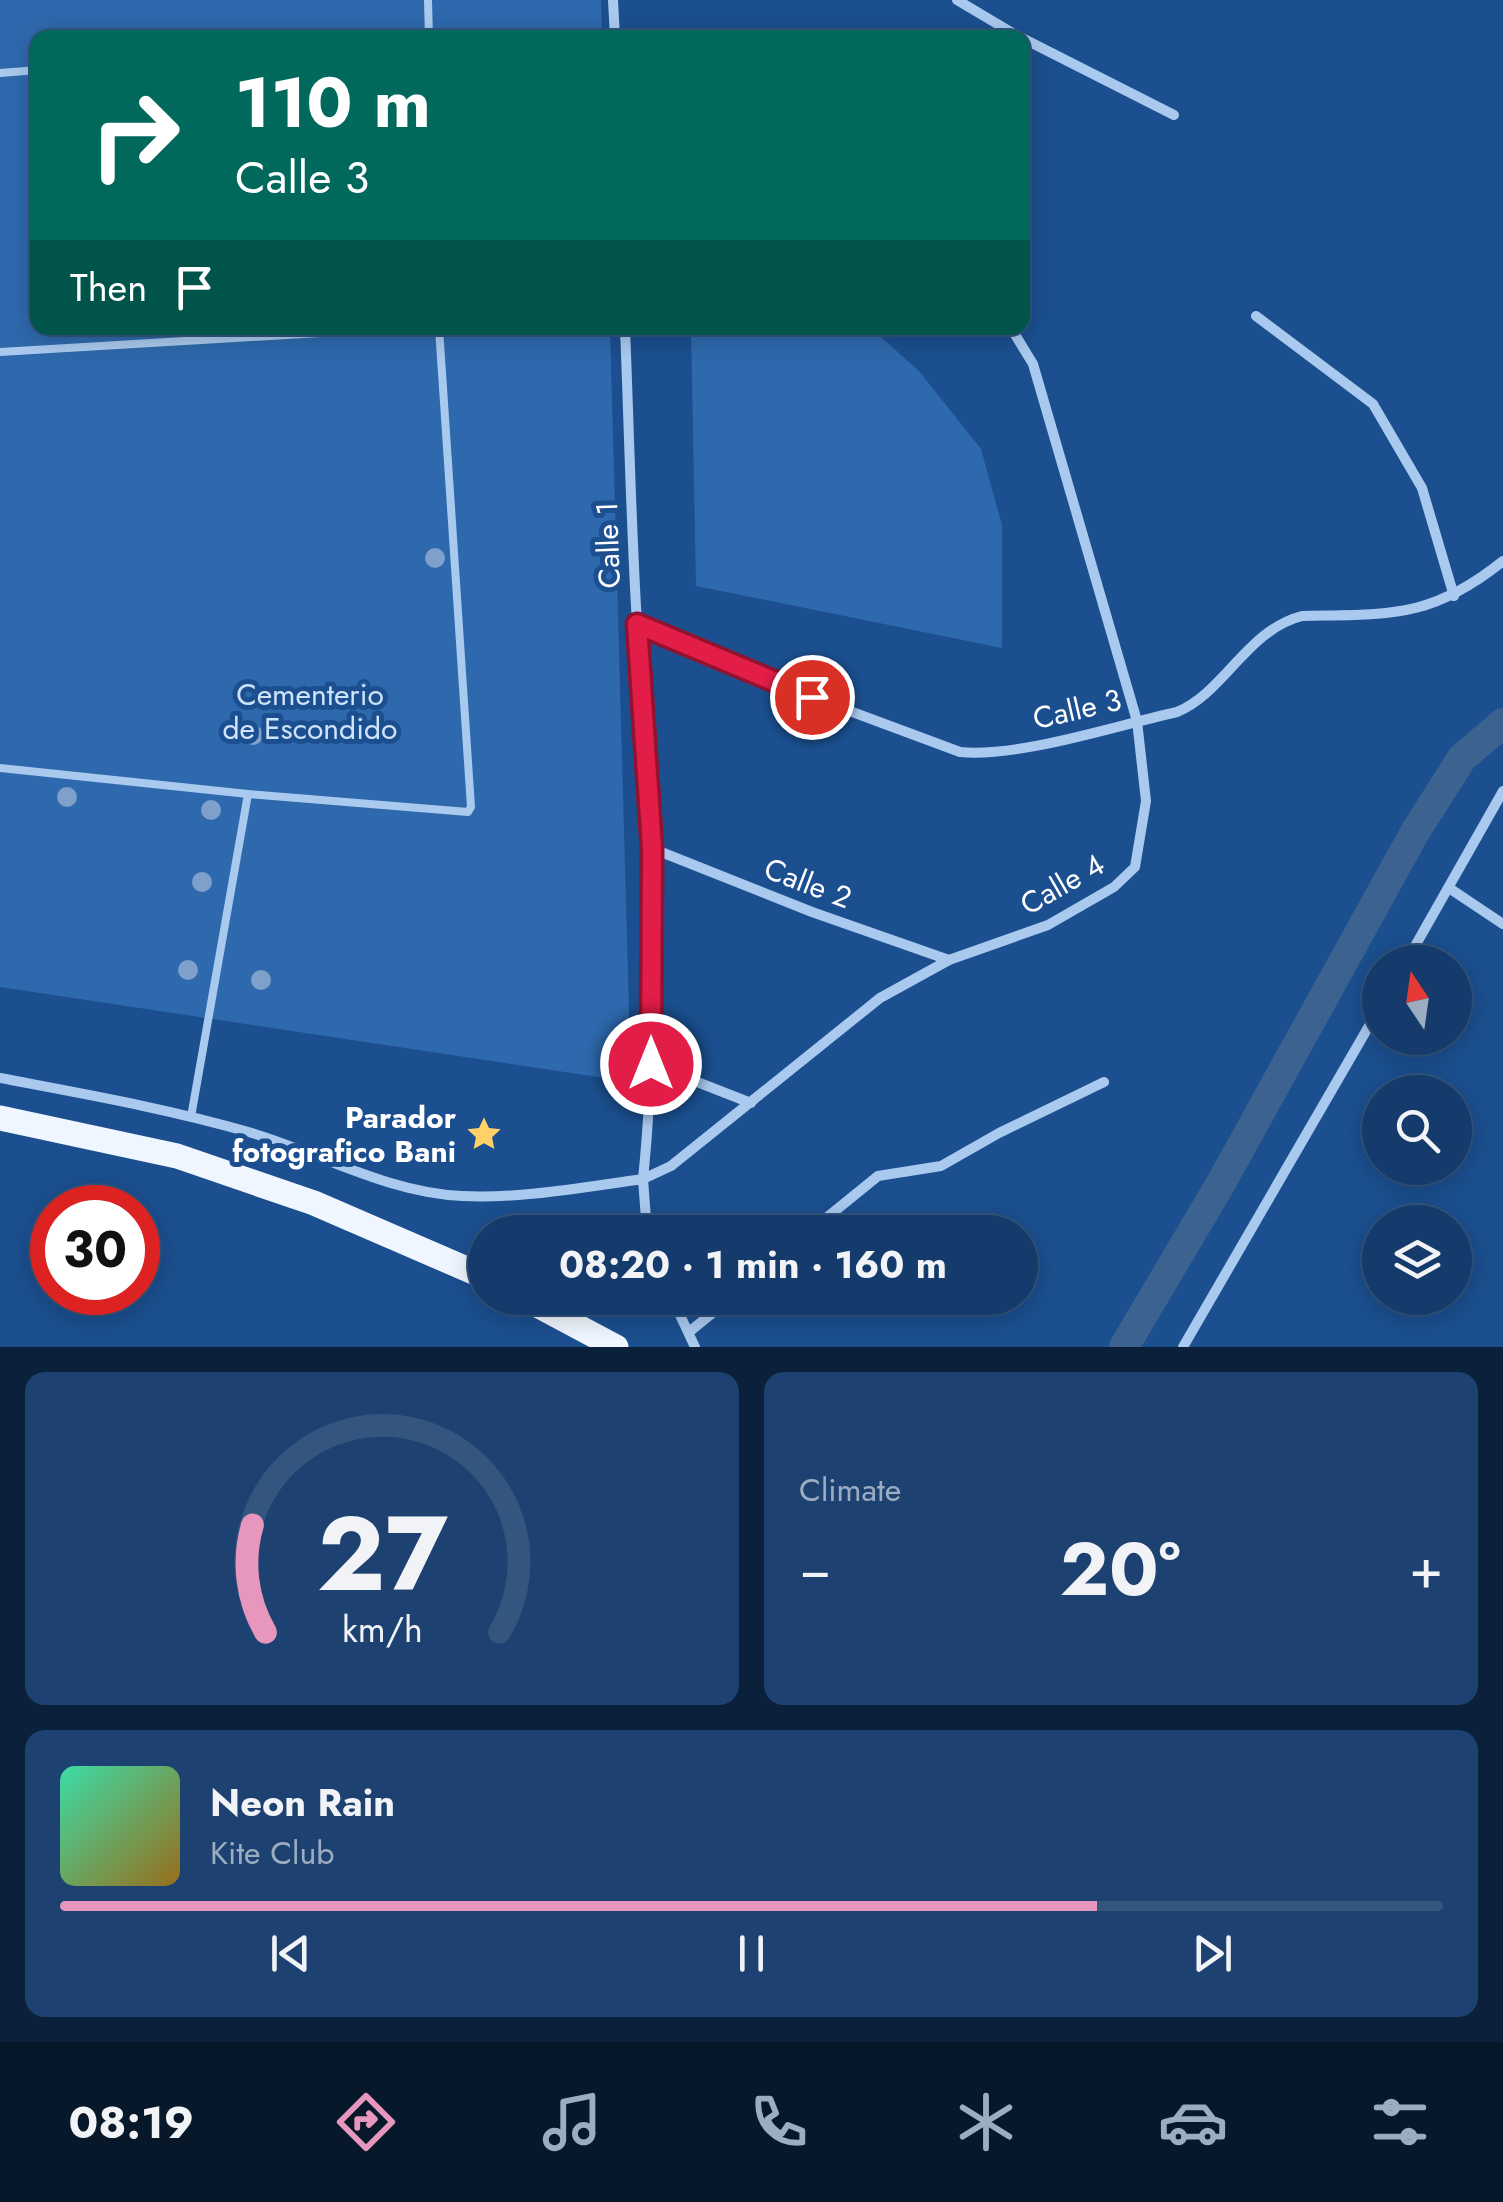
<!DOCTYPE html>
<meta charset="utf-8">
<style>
body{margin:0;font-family:Jost,sans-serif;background:#1d4271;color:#f1f3f6;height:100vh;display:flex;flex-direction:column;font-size:38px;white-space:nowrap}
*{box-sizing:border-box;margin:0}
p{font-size:32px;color:#9dadc1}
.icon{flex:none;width:55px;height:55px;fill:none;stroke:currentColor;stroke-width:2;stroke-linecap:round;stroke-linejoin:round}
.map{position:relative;height:1347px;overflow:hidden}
.details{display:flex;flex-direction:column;gap:25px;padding:25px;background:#0b203b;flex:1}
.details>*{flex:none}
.hud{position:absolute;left:30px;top:30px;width:1000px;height:305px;border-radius:20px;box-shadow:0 5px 25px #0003,0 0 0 2px #33557e;background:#00695c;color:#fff;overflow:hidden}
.needle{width:65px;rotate:347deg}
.fabs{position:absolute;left:1362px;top:945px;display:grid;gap:20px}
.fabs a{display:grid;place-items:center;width:110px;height:110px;border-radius:50%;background:#143b6b;box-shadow:0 5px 25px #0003,0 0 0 2px #33557e;font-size:50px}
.speed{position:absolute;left:30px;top:1185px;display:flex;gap:20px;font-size:50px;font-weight:700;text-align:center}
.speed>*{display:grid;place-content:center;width:130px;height:130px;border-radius:50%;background:#143b6b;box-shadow:0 5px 25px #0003,0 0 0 2px #33557e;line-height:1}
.speed .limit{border:15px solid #d22;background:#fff;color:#111}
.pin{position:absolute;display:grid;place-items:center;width:85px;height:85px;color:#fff;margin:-42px;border:5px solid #fff;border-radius:50%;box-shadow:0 2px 10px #0007}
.me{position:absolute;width:110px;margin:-55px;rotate:0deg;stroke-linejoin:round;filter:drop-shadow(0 0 8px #0008)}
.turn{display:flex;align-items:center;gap:35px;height:210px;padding:0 40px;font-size:45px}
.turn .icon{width:130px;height:130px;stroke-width:2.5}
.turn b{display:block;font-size:70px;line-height:85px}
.then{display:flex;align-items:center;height:95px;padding:0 40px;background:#0003;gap:20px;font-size:38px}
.big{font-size:75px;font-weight:700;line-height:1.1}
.details .widget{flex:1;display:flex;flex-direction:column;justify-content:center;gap:15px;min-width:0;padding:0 35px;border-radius:20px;background:#1d4271}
.details .dial{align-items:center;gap:0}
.dial svg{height:260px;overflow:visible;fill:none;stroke:#33557e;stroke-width:7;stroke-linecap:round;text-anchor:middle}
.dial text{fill:#f1f3f6;stroke:none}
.song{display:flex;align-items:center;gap:30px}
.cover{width:120px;height:120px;border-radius:15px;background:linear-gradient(135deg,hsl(160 70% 55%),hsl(40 70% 35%))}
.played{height:10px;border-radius:5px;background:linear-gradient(90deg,#e797bd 75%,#33557e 75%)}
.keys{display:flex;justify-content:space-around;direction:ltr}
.heat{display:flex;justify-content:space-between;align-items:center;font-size:55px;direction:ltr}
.details .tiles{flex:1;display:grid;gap:25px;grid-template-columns:1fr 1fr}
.widget:last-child{grid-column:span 2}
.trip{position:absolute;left:468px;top:1215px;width:570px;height:100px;border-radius:50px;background:#143b6b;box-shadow:0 5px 25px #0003,0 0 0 2px #33557e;font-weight:700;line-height:100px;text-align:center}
.tabs{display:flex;height:160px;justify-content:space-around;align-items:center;background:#08182b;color:#9dadc1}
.tabs .icon{width:70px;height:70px}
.tabs .on{color:#e797bd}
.tabs b{font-size:45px;color:#f1f3f6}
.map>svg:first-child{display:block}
</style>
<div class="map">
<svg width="1503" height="1347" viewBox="0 0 1503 1347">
<rect width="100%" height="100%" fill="#1b4f8f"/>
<g fill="#2e69ad">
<path d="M0,0H601L602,37L38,38V328H610L631,1082L0,987Z"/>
<path d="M691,328H871L919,371L981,449L1002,525V648L696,586Z"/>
</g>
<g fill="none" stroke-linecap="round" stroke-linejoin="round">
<path stroke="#3c6290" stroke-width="30" d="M1124,1347L1221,1183L1415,832L1462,758L1503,723"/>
<g stroke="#a9c9ee" stroke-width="8">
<path d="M428,0L429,38"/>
<path d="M0,73L38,70"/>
<path d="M0,352L404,328"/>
<path d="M0,768L248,794L468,812L471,807L439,328"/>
<path d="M191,1117L248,794"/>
</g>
<g stroke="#a9c9ee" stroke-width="10">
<path d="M613,0L615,38"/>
<path d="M957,0L1021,38"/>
<path d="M1022,38L1174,115"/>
<path d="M1256,316L1373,404L1422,488L1454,596"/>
<path d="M625,328C629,426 631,525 637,624C647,809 662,994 643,1179"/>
<path d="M637,624L812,697L960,752C1018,758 1118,725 1177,712C1224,693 1247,630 1302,616C1390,614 1431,619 1503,561"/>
<path d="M651,848L812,912L949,960"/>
<path d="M1449,888L1503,924"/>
<path d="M1406,962L1503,791"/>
<path d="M651,1064L751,1103"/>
<path d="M0,1078C84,1094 170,1109 252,1133C321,1154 389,1193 462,1196C522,1199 584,1187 643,1179L647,1232"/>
<path d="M643,1179L671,1166L880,998L949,960L1048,925L1114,887L1135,867L1146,801L1137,721L1033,364L1011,328"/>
<path d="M809,1232L878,1176L941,1166L999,1133L1104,1082"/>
<path d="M672,1298L695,1347"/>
<path d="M689,1332L731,1298"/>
<path d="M1183,1347L1380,1007"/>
</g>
<g stroke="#f0f6ff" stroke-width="25">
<path d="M0,1118L177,1156L314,1203L485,1277"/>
<path d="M524,1298L616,1347"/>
</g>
</g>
<g fill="#7ea0ca">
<circle cx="435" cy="558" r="10"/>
<circle cx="253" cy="735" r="10"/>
<circle cx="67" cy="797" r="10"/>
<circle cx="211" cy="810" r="10"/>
<circle cx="202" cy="882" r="10"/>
<circle cx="188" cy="970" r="10"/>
<circle cx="261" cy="980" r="10"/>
</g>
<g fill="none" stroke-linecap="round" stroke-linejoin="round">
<defs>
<path id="route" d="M651,1064L652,848L637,624L812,697"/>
</defs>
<use href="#route" stroke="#92132f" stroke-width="25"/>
<use href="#route" stroke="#e11d48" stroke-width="18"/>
</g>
<defs>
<symbol id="sight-bare" viewBox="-9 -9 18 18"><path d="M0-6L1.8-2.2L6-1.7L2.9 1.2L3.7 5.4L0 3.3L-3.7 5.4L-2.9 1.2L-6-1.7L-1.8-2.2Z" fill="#ffd166" stroke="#1b4f8f" stroke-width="2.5" paint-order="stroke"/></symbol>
</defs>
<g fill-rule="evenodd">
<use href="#sight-bare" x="459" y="1109" width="50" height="50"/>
</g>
<g text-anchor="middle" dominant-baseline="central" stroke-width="10" stroke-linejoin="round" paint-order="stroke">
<g font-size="30" fill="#fff" stroke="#1b4f8f">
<text transform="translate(608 545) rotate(-92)">Calle 1</text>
<text transform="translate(1077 709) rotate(-13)">Calle 3</text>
<text transform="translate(808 883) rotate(21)">Calle 2</text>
<text transform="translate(1062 884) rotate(-30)">Calle 4</text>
</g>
<g font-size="30" fill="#cfe3fa" stroke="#1b4f8f">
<text x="310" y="694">Cementerio<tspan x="310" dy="34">de Escondido</tspan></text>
</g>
<g font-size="30" font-weight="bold" fill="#fff" stroke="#1b4f8f" text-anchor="end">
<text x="456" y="1117">Parador<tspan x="456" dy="34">fotografico Bani</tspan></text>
</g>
</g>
</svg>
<div class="fabs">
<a><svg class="needle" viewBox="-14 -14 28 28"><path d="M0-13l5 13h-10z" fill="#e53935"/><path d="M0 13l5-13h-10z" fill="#9dadc1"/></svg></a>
<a><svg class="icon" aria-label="search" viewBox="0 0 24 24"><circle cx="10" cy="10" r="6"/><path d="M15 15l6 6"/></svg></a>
<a><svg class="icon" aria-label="layers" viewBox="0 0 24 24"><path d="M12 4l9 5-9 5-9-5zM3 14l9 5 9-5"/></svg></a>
</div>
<div class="speed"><div class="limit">30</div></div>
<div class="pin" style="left:812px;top:697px;background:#d93025"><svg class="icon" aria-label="arrive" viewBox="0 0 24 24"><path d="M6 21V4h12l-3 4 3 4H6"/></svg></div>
<svg class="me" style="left:651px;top:1064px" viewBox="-20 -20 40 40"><circle r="17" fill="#e11d48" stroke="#fff" stroke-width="3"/><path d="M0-11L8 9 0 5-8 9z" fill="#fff"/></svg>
<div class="trip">08:20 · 1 min · 160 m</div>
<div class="hud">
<div class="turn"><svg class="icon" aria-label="right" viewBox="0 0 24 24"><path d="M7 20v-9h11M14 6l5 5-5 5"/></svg><div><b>110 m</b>Calle 3</div></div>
<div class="then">Then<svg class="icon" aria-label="arrive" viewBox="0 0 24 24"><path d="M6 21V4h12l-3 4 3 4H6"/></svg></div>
</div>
</div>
<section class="details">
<div class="tiles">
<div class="widget dial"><svg viewBox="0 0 100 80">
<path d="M14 69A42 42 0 1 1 86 69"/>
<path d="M14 69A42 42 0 0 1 10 36" stroke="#e797bd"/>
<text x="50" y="56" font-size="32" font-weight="700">27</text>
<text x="50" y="72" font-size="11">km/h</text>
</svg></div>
<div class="widget"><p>Climate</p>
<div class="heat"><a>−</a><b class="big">20°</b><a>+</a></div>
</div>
<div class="widget">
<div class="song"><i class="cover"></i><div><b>Neon Rain</b><p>Kite Club</p></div></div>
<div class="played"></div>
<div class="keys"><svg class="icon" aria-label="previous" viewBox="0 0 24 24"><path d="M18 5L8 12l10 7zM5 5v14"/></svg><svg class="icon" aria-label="pause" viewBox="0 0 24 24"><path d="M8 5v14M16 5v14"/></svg><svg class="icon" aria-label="next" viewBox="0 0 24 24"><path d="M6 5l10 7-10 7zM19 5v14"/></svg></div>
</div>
</div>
</section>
<nav class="tabs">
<b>08:19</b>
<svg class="icon on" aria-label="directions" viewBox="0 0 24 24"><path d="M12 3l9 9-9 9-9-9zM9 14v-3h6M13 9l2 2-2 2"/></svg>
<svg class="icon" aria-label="music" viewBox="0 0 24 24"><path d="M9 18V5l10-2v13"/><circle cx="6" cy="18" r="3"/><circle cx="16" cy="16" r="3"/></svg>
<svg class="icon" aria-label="phone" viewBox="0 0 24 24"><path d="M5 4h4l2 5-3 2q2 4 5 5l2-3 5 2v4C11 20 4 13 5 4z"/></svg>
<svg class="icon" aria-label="climate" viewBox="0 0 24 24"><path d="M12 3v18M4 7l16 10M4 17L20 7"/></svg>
<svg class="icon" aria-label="car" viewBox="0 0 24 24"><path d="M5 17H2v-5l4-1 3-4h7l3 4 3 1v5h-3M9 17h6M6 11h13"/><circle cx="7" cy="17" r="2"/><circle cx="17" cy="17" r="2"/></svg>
<svg class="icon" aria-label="filters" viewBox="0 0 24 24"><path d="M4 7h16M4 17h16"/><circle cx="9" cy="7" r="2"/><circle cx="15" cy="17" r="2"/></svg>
</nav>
